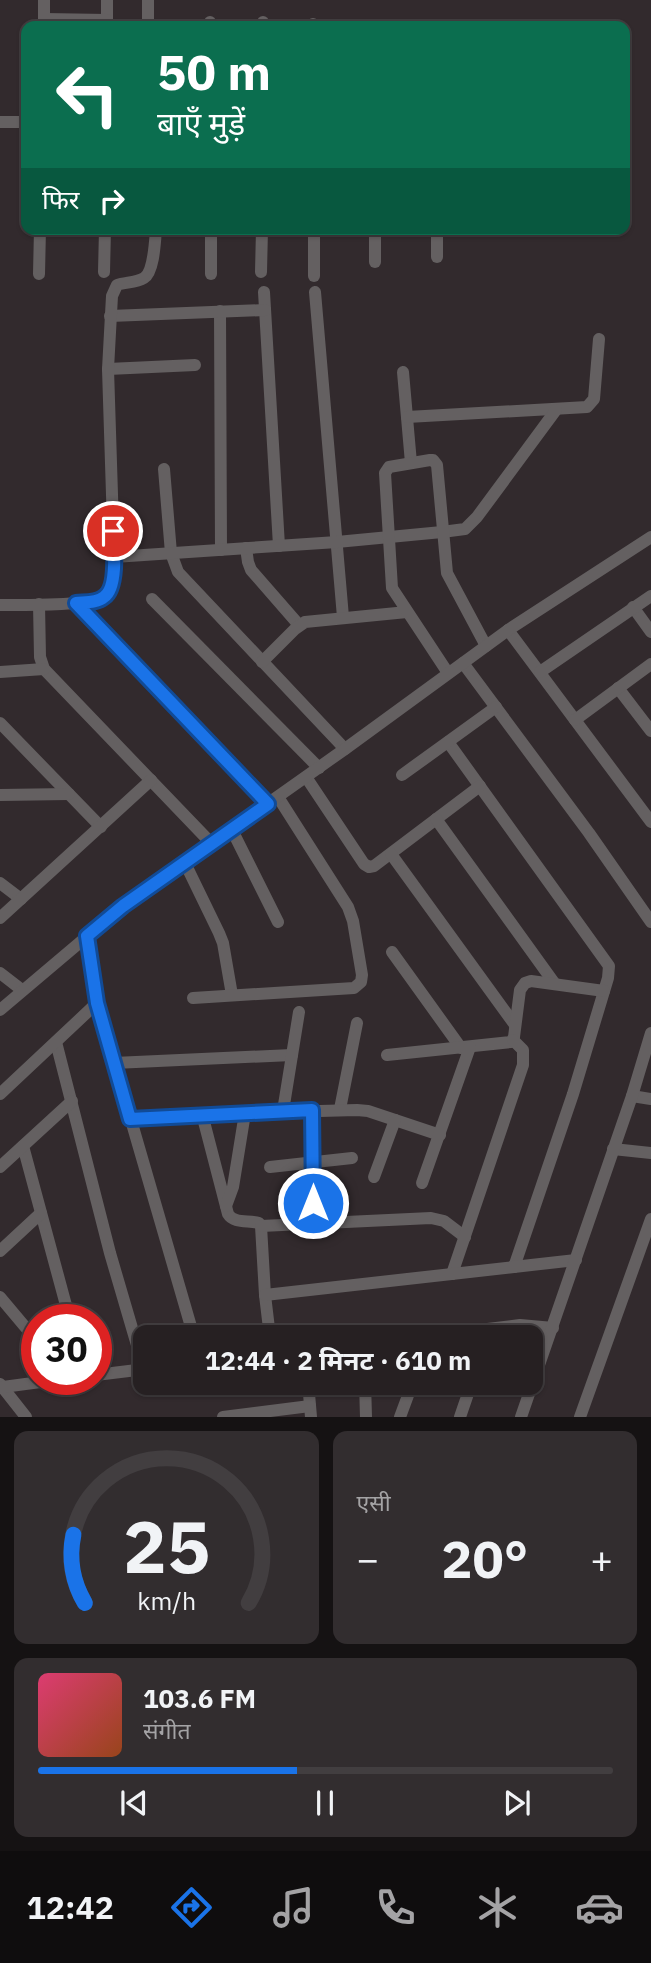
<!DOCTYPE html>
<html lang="hi">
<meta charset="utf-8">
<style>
body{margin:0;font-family:"IBM Plex Sans","Noto Sans Devanagari",sans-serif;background:#322d2f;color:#f1f3f6;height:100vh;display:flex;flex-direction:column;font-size:26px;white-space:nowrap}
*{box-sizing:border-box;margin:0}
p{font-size:23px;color:#a4a3a5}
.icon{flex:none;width:38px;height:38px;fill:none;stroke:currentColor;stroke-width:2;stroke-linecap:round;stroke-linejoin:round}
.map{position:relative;height:1417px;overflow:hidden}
.drawer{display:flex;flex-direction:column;gap:14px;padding:14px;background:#151213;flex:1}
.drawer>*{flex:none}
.top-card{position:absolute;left:21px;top:21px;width:609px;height:214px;border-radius:14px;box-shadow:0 2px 5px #0004,0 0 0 2px #423e40;background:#0b6e4f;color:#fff;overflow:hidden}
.speed{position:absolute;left:21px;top:1304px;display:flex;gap:14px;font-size:35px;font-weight:700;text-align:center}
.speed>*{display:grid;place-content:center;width:91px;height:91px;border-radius:50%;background:#262022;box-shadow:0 2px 5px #0004,0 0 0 2px #423e40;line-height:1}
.speed .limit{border:10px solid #d22;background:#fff;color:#111}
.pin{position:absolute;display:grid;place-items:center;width:60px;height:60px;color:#fff;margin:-30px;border:4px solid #fff;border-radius:50%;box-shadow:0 2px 7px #0007}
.me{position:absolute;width:77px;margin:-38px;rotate:0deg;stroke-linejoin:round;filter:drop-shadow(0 0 5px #0008)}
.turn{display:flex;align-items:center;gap:24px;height:147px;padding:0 21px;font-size:32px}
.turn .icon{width:91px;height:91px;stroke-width:2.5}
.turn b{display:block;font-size:49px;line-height:60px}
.then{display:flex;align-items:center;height:66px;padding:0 21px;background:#0003;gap:14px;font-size:26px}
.big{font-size:52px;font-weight:700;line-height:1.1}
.drawer .widget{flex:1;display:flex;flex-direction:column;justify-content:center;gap:10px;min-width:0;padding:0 24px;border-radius:14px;background:#322d2f}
.drawer .dial{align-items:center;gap:0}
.dial svg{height:182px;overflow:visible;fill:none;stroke:#423e40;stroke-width:7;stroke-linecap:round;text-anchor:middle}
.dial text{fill:#f1f3f6;stroke:none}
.song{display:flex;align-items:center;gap:21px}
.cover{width:84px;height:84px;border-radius:10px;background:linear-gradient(135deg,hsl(340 70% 55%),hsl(20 70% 35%))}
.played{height:7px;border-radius:4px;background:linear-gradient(90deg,#1a73e8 45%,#423e40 45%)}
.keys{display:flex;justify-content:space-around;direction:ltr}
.heat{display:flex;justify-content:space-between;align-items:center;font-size:38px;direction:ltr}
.drawer .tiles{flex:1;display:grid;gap:14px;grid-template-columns:1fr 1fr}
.widget:last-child{grid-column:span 2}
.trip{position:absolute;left:133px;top:1325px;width:410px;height:70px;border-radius:14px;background:#262022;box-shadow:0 2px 5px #0004,0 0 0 2px #423e40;font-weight:700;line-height:70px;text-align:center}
.menu{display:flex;height:112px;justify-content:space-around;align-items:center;background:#0f0d0e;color:#a4a3a5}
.menu .icon{width:49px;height:49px}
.menu .selected{color:#1a73e8}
.menu b{font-size:32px;color:#f1f3f6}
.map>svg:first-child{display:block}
</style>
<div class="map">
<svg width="651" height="1417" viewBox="0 0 651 1417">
<rect width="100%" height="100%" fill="#322a2d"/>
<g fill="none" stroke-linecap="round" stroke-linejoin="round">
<g stroke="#646061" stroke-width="12">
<path d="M107,0V26"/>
<path d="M148,0V26"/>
<path d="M44,19L107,20"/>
<path d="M210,22V26"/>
<path d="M313,24V26"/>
<path d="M44,26V0"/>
<path d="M263,26V22"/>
<path d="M0,122H26"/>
<path d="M211,229V274"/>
<path d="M314,229V276"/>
<path d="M437,257V229"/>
<path d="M375,262V229"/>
<path d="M104,272L105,229"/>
<path d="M261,272L262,229"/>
<path d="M39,274L40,229"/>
<path d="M264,292L279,546"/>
<path d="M315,292L343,617"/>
<path d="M220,311L221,550"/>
<path d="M110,316L265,310"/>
<path d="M108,369L195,365"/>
<path d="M403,372L411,463"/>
<path d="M407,417L587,407L594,399L599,339"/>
<path d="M164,469L171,553L178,572L345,749"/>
<path d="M246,548L248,562L251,570L299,625"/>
<path d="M114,557L337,542L442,532L465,529L477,517L556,410"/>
<path d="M152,599L319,768"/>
<path d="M76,603L268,804"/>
<path d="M39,604L40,657L44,669L212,844"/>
<path d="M0,605C18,605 98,606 107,595C115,586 113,568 114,557L108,369L112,296L117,285C125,282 136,283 144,278C154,272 155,241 156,229"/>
<path d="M633,607L651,632"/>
<path d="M508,630L651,822"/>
<path d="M262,662L295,629L305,622L407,612"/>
<path d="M463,663L589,833L651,922"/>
<path d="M0,672L44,669"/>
<path d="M540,672L651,596"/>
<path d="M448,673L392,588L385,473L389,467L430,460H433L437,465L447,573L486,646"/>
<path d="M618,688L651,731"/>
<path d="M575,720L651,664"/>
<path d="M0,723L101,827"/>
<path d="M448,742L609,966L608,978L573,1094L514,1267"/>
<path d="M402,775L496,707"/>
<path d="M306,777L364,864L369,867L374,866L480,786"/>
<path d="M0,795L69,794"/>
<path d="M436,819L555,984"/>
<path d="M232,830L278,922"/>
<path d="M391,854L515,1025"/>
<path d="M185,863L219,933L223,943L232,995"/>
<path d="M0,883L21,899"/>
<path d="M0,918L151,780"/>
<path d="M87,936L97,1003L194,1337"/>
<path d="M392,952L461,1048"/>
<path d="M0,973L22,990"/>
<path d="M193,998L354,988L361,982L362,975L353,921L348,907L278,797"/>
<path d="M0,1010L123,906L345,749L508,630L651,537"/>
<path d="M56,1042L110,1253L144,1369"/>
<path d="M387,1055L511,1042L514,1037L520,990L525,983L531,981L604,991"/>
<path d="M114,1063L292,1055"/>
<path d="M0,1094L97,1003"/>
<path d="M632,1096L651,1099"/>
<path d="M340,1109L357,1023"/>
<path d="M312,1110L313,1224"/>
<path d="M283,1111L299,1012"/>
<path d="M202,1114L228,1214C234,1224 248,1220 259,1223L261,1226L265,1295L270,1337"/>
<path d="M130,1119L202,1114L357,1110L368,1111L440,1135"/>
<path d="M23,1146L70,1320"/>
<path d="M613,1149L651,1153"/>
<path d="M0,1167L72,1101"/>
<path d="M270,1167L352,1158"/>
<path d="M374,1177L395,1120"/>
<path d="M422,1183L470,1047"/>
<path d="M226,1206L233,1187L245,1113"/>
<path d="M261,1226L431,1218L444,1221L465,1237"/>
<path d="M0,1251L41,1213"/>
<path d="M452,1274L523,1065V1050L513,1040"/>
<path d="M265,1295L576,1260"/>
<path d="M0,1297L37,1341"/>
<path d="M420,1337L520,1325L553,1328"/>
<path d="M96,1375L145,1369"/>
<path d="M308,1382L311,1417"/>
<path d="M365,1382L366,1417"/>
<path d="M0,1384L26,1417"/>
<path d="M3,1387L63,1379"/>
<path d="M223,1417L310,1406"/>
<path d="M400,1417L413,1382"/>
<path d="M460,1417L472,1382"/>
<path d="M521,1417L632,1096L651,1033"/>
<path d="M580,1417L651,1219"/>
</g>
</g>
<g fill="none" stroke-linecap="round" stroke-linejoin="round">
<defs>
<path id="route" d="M113,531C114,546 118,588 104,597C97,603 85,602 76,603L268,804L123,906L87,936L97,1003L130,1119L312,1110L313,1203"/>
</defs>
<use href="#route" stroke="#114b97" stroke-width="18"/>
<use href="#route" stroke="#1a73e8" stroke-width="12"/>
</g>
</svg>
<div class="speed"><div class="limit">30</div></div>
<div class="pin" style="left:113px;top:531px;background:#d93025"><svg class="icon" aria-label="arrive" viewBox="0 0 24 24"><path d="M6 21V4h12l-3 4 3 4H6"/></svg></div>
<svg class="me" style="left:313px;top:1203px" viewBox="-20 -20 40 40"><circle r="17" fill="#1a73e8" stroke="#fff" stroke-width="3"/><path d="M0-11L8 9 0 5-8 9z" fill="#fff"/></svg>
<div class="trip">12:44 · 2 मिनट · 610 m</div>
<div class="top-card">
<div class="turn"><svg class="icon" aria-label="left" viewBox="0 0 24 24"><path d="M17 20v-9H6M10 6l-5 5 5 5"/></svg><div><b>50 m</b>बाएँ मुड़ें</div></div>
<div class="then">फिर<svg class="icon" aria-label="right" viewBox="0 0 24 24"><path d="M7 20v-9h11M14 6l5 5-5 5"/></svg></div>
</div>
</div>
<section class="drawer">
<div class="tiles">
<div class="widget dial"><svg viewBox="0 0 100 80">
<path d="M14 69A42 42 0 1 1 86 69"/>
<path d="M14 69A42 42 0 0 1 9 39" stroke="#1a73e8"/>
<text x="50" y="56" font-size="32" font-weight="700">25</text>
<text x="50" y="72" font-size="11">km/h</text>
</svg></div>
<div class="widget"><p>एसी</p>
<div class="heat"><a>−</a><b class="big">20°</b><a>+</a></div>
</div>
<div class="widget">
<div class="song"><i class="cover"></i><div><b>103.6 FM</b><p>संगीत</p></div></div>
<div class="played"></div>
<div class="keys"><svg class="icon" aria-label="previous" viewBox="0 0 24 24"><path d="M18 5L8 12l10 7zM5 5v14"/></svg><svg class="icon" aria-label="pause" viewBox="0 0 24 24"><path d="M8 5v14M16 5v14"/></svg><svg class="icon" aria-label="next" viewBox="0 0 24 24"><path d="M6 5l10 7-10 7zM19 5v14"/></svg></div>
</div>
</div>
</section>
<nav class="menu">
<b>12:42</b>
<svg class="icon selected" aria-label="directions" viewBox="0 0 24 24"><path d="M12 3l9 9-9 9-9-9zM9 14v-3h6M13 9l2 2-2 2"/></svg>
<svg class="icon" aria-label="music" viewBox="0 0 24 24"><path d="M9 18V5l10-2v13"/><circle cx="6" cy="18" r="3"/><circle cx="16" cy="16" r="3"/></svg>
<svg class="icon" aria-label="phone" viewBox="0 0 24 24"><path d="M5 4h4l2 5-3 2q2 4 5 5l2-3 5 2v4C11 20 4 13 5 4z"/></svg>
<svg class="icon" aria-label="climate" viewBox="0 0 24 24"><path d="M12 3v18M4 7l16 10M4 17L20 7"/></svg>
<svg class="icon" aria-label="car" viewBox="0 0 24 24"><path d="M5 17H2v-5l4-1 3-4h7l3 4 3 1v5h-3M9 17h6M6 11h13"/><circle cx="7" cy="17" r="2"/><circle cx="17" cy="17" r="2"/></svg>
</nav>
